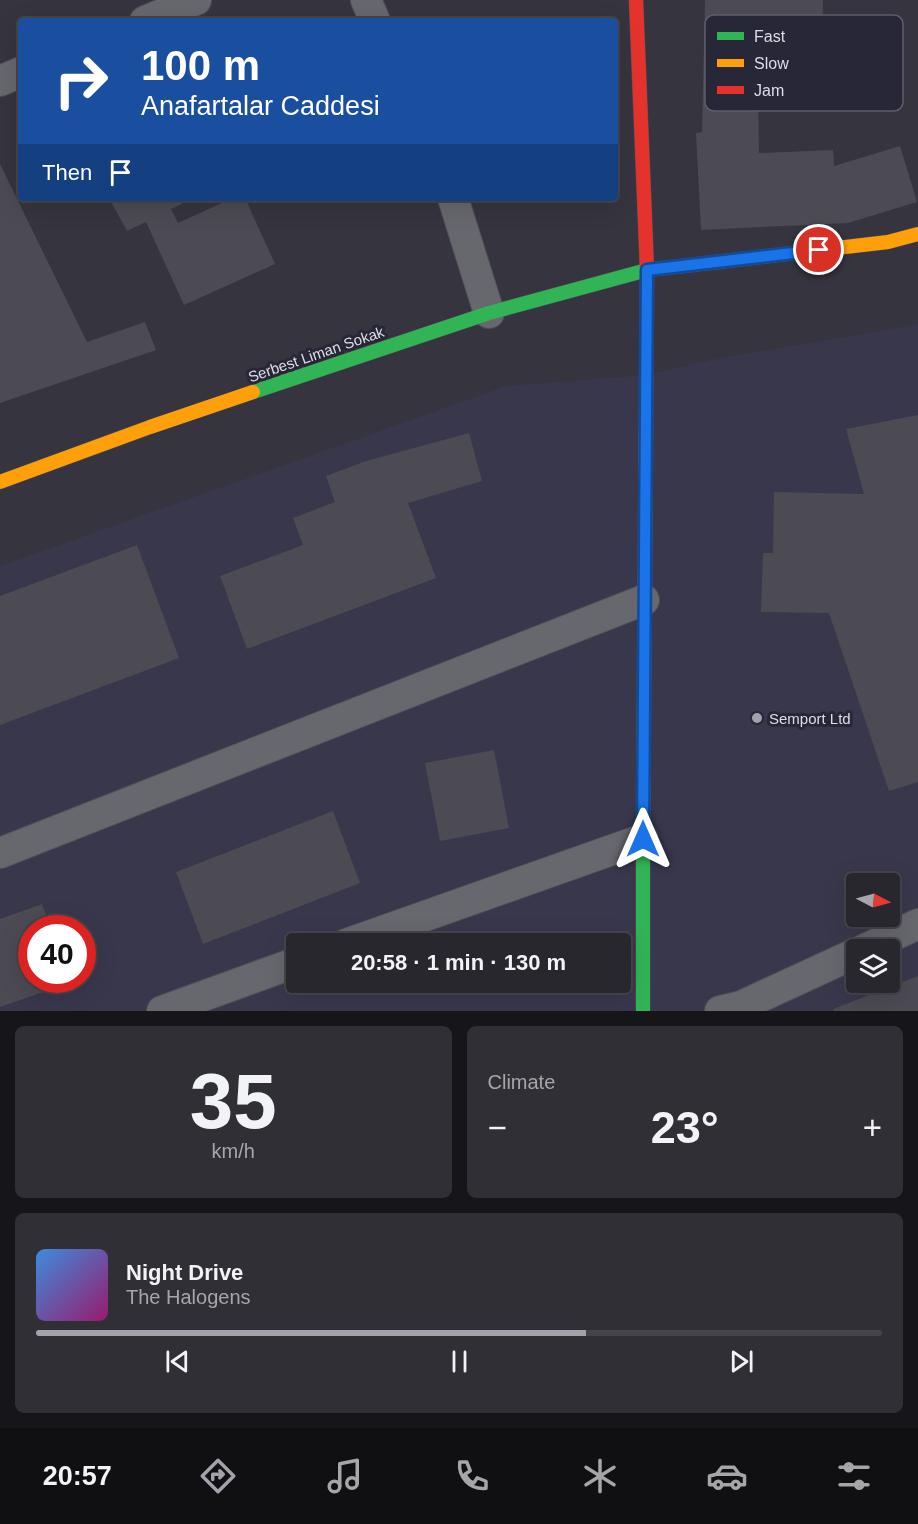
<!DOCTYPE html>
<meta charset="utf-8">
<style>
body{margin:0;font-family:Arial,sans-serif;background:#302f36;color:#f1f3f6;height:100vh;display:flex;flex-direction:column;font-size:22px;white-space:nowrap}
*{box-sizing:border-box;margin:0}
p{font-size:20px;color:#a5a5aa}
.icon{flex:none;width:33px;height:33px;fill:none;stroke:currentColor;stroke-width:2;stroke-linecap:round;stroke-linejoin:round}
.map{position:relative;height:1011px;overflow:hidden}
.side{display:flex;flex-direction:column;gap:15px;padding:15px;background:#161519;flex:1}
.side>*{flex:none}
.top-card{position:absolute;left:18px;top:18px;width:600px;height:183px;border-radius:6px;box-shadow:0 6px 24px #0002,0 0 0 2px #44444a;background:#1a4fa0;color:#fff;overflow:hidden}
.needle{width:39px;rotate:96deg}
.buttons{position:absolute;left:846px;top:873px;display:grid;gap:12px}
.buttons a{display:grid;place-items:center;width:54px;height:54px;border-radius:6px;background:#28272e;box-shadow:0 6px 24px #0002,0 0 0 2px #44444a;font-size:30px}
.speed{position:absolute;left:18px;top:915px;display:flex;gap:12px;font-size:30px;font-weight:700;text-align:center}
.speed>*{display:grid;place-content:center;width:78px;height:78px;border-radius:50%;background:#28272e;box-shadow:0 6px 24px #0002,0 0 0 2px #44444a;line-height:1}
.speed .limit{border:9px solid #d22;background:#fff;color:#111}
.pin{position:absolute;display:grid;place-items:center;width:51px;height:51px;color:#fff;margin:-26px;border:3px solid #fff;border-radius:50%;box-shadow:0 2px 6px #0007}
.me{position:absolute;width:66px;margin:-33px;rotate:0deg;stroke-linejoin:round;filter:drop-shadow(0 0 4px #0008)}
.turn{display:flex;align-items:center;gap:21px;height:126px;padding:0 24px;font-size:27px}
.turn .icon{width:78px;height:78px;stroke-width:2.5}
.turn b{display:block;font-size:42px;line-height:51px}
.then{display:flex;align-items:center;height:57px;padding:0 24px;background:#0003;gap:12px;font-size:22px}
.big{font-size:45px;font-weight:700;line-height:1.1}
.side .card{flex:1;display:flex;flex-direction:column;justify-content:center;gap:9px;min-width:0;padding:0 21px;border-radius:9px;background:#302f36}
.side .dial{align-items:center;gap:0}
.dial b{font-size:78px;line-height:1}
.song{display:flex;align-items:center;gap:18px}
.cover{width:72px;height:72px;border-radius:9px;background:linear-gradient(135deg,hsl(210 70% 55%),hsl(320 70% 35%))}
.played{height:6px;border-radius:3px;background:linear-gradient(90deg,#a3a2ac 65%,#44444a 65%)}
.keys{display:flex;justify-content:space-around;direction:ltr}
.heat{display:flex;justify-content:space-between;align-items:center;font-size:33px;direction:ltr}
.side .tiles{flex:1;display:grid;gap:15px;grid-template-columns:1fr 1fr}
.card:last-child{grid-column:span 2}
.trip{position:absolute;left:286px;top:933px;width:345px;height:60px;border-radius:6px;background:#28272e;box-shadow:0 6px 24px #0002,0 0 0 2px #44444a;font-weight:700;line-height:60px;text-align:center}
.menu{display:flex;height:96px;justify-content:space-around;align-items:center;background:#101012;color:#a5a5aa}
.menu .icon{width:42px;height:42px}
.menu .on{color:#a3a2ac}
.menu b{font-size:27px;color:#f1f3f6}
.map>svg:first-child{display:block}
</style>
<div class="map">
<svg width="918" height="1011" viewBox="0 0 918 1011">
<rect width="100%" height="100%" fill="#36343e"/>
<path fill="#39374c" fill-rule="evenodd" d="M918,324V1011H0V566L506,386L646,375L710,360ZM856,884H890V916H856ZM32,928H82V980H32ZM297,944H621V982H297ZM856,950H890V982H856Z"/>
<g fill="#4c4a52">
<path d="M705,0H823L821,95L758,93L759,153L833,150L834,166L900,146L917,202L848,223L701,230L696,133L702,132Z"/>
<path d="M0,164L87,342L145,322L156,350L0,403Z"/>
<path d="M109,198H194L171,209L178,223L233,198H245L275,264L184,305L146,222L127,231Z"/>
<path d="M918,415V782L889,791L829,613L761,612L763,553H773L774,492L864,494L846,429Z"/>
<path d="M469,433L482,481L408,503L436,578L247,649L220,576L303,545L293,518L335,502L326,476L366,461Z"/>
<path d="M137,545L179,658L0,725V596Z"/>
<path d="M494,750L509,828L440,841L425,763Z"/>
<path d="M333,811L360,883L203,944L176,872Z"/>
<path d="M42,904L51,928H32V980H68L70,983L0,1007V919Z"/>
<path d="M918,976V1011H834L833,1009Z"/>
</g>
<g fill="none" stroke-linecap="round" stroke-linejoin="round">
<defs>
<g id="street">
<path d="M366,0L375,21"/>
<path d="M145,21L196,0"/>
<path d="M0,81L21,72"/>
<path d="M453,198L489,313"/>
<path d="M0,853L644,600"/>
<path d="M346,944L643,839"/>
<path d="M863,950L918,924"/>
<path d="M162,1011L297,962"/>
<path d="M720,1011L741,1006L856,953"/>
</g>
<g id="fast">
<path d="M253,392L489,313L647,270L717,262"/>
<path d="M643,1011V832"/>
</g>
<g id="slow">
<path d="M717,262L888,242L918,234"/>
<path d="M0,482L150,427L253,392"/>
<path d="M643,832L646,416"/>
</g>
<path id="jam" d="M636,0L647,270L646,416"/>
</defs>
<use href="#street" stroke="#515058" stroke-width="32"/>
<use href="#fast" stroke="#515058" stroke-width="15"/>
<use href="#slow" stroke="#515058" stroke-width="15"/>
<use href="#jam" stroke="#515058" stroke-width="15"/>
<use href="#street" stroke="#67676e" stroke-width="30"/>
<use href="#fast" stroke="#30b455" stroke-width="14"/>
<use href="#slow" stroke="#ff9f0a" stroke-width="14"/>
<use href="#jam" stroke="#e5322d" stroke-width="14"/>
</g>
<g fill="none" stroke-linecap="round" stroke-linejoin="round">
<defs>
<path id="route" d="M643,839L647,270L819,250"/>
</defs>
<use href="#route" stroke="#114b97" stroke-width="15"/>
<use href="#route" stroke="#1a73e8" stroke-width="10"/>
</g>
<circle fill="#a3a2ac" stroke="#282737" stroke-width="2" cx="757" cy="718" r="6"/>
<g text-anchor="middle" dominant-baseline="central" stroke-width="6" stroke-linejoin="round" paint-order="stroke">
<g font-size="15" fill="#dddde8" stroke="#282737">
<text transform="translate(316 354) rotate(-19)">Serbest Liman Sokak</text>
</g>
<g font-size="15" fill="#dddde8" stroke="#282737" text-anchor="start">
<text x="769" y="718">Semport Ltd</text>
</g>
</g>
<rect x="705" y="15" width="198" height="96" rx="9" fill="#282737" stroke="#5e5e6c" stroke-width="1.5"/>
<rect x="717" y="32" width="27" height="8" fill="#30b455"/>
<rect x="717" y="59" width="27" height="8" fill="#ff9f0a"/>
<rect x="717" y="86" width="27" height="8" fill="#e5322d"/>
<g font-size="16" fill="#dddde8">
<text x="754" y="42">Fast</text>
<text x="754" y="69">Slow</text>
<text x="754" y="96">Jam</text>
</g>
</svg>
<div class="buttons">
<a><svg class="needle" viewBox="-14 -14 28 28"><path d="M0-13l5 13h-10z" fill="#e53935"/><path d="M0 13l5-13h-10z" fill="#a5a5aa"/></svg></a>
<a><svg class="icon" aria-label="layers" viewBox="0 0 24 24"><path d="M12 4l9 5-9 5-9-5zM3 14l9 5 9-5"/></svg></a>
</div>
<div class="speed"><div class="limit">40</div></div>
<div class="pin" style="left:819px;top:250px;background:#d93025"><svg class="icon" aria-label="arrive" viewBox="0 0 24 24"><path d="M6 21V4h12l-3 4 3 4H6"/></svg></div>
<svg class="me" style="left:643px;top:839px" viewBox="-20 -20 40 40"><path d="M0-17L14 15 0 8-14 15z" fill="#1a73e8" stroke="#fff" stroke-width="4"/></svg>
<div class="trip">20:58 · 1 min · 130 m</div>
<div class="top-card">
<div class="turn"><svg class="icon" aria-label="right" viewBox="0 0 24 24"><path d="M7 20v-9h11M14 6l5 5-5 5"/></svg><div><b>100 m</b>Anafartalar Caddesi</div></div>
<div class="then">Then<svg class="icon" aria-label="arrive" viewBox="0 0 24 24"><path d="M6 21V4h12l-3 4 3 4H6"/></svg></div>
</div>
</div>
<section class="side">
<div class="tiles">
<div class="card dial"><b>35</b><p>km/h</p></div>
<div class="card"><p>Climate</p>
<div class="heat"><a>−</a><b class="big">23°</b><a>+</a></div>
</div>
<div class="card">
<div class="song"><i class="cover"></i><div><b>Night Drive</b><p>The Halogens</p></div></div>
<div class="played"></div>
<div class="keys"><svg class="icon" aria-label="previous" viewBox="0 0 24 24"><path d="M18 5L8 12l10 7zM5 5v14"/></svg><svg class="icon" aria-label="pause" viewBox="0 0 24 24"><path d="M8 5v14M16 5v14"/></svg><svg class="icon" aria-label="next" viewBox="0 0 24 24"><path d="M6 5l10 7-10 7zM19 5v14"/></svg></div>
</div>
</div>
</section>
<nav class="menu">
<b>20:57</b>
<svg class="icon on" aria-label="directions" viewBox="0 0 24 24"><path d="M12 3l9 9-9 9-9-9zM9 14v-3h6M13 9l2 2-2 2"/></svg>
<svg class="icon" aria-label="music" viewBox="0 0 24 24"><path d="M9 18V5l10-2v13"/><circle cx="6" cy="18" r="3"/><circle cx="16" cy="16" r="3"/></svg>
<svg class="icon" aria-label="phone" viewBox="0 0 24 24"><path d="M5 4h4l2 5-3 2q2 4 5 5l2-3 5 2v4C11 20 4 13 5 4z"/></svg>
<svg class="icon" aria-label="climate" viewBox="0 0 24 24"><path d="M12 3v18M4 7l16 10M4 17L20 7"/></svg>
<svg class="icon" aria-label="car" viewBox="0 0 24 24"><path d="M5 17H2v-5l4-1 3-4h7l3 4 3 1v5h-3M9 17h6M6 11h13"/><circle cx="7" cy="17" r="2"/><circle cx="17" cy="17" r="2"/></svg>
<svg class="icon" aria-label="filters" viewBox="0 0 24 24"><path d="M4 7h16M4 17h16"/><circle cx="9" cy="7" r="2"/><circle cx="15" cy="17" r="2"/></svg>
</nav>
